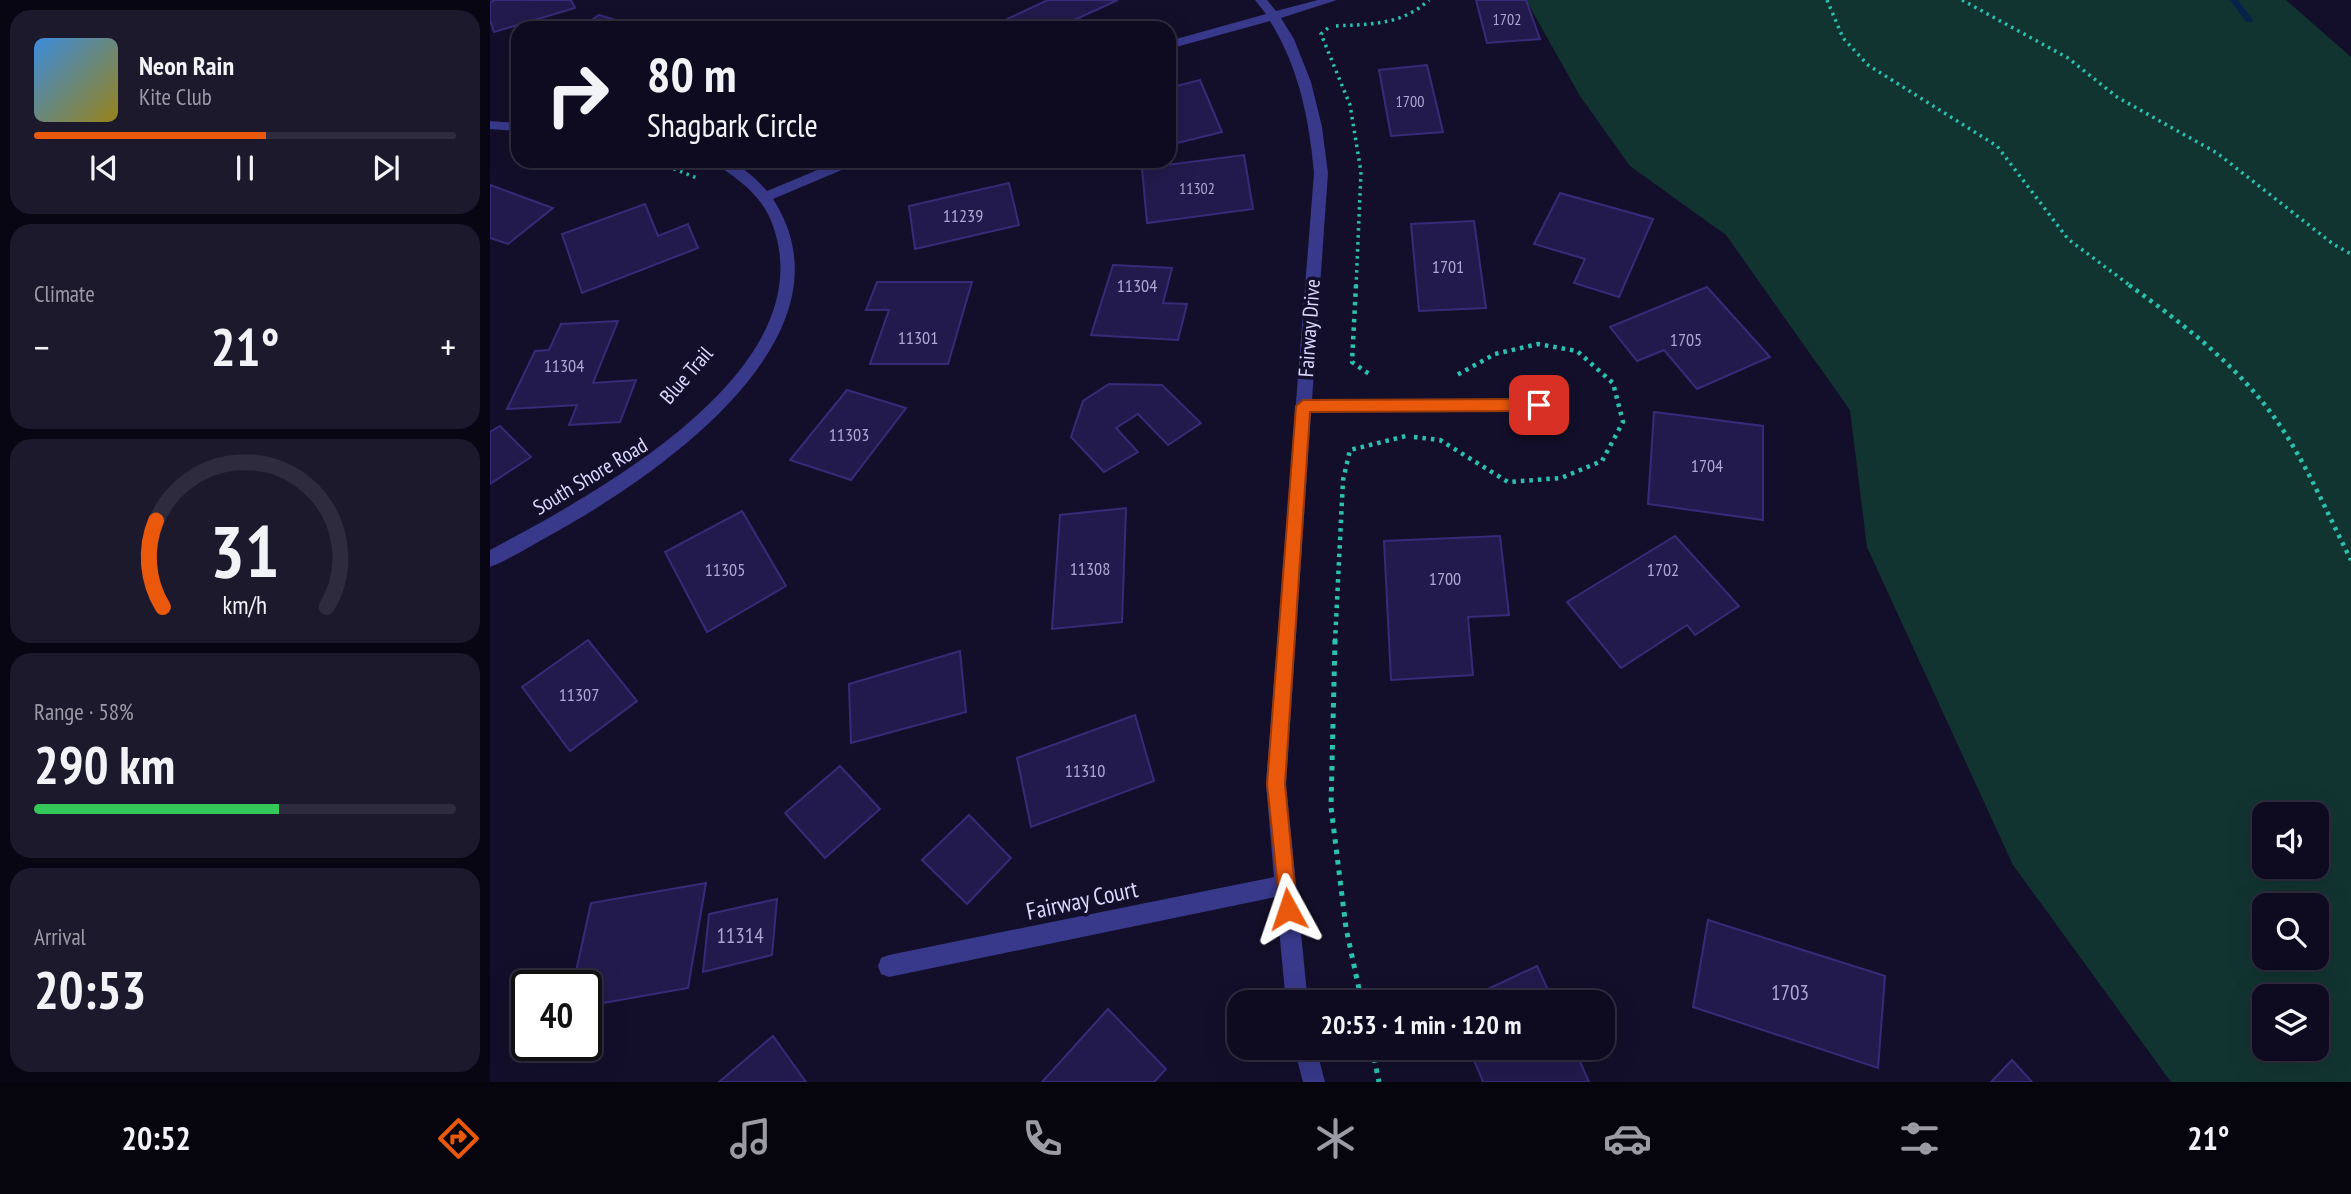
<!DOCTYPE html>
<meta charset="utf-8">
<style>
body{margin:0;font-family:"PT Sans Narrow",sans-serif;background:#1c192d;color:#f1f3f6;height:100vh;display:flex;flex-direction:column;font-size:26px;white-space:nowrap}
*{box-sizing:border-box;margin:0}
p{font-size:23px;color:#9b9ba5}
.icon{flex:none;width:38px;height:38px;fill:none;stroke:currentColor;stroke-width:2;stroke-linecap:round;stroke-linejoin:round}
.map{position:relative;flex:1;overflow:hidden}
.sheet{display:flex;flex-direction:column;gap:10px;padding:10px;background:#080612;width:490px}
.sheet>*{flex:none}
.banner{position:absolute;left:21px;top:21px;width:665px;height:147px;border-radius:21px;box-shadow:0 7px 28px #0002,0 0 0 2px #2e2b3e;background:#0e0b20;color:#f1f3f6;overflow:hidden}
.buttons{position:absolute;left:1762px;top:802px;display:grid;gap:14px}
.buttons a{display:grid;place-items:center;width:77px;height:77px;border-radius:14px;background:#0e0b20;box-shadow:0 7px 28px #0002,0 0 0 2px #2e2b3e;font-size:35px}
.speed{position:absolute;left:21px;top:970px;display:flex;gap:14px;font-size:35px;font-weight:700;text-align:center}
.speed>*{display:grid;place-content:center;width:91px;height:91px;border-radius:50%;background:#0e0b20;box-shadow:0 7px 28px #0002,0 0 0 2px #2e2b3e;line-height:1}
.speed .limit{border:4px solid #111;border-radius:10px;background:#fff;color:#111}
.pin{position:absolute;display:grid;place-items:center;width:60px;height:60px;color:#fff;margin:-30px;border-radius:14px;box-shadow:0 4px 10px #0006}
.me{position:absolute;width:77px;margin:-38px;rotate:355deg;stroke-linejoin:round;filter:drop-shadow(0 0 5px #0008)}
.turn{display:flex;align-items:center;gap:24px;height:147px;padding:0 21px;font-size:32px}
.turn .icon{width:91px;height:91px;stroke-width:2.5}
.turn b{display:block;font-size:49px;line-height:60px}
.big{font-size:52px;font-weight:800;line-height:1.1}
.sheet .tile{flex:1;display:flex;flex-direction:column;justify-content:center;gap:10px;min-width:0;padding:0 24px;border-radius:21px;background:#1c192d}
.sheet .dial{align-items:center;gap:0}
.dial svg{height:182px;overflow:visible;fill:none;stroke:#2e2b3e;stroke-width:7;stroke-linecap:round;text-anchor:middle}
.dial text{fill:#f1f3f6;stroke:none}
.song{display:flex;align-items:center;gap:21px}
.cover{width:84px;height:84px;border-radius:10px;background:linear-gradient(135deg,hsl(210 70% 55%),hsl(50 70% 35%))}
.played{height:7px;border-radius:4px;background:linear-gradient(90deg,#ea580c 55%,#2e2b3e 55%)}
.keys{display:flex;justify-content:space-around;direction:ltr}
.heat{display:flex;justify-content:space-between;align-items:center;font-size:38px;direction:ltr}
.charge{height:10px;border-radius:5px;background:linear-gradient(90deg,#34c759 58%,#2e2b3e 0)}
.trip{position:absolute;left:737px;top:990px;width:388px;height:70px;border-radius:21px;background:#0e0b20;box-shadow:0 7px 28px #0002,0 0 0 2px #2e2b3e;font-weight:800;line-height:70px;text-align:center}
.tabs{display:flex;height:112px;justify-content:space-around;align-items:center;background:#06040d;color:#9b9ba5}
.tabs .icon{width:49px;height:49px}
.tabs .selected{color:#ea580c}
.tabs b{font-size:32px;color:#f1f3f6}
main{display:flex;flex:1;min-height:0}
.map>svg:first-child{display:block}
</style>
<main>
<section class="sheet">
<div class="tile">
<div class="song"><i class="cover"></i><div><b>Neon Rain</b><p>Kite Club</p></div></div>
<div class="played"></div>
<div class="keys"><svg class="icon" aria-label="previous" viewBox="0 0 24 24"><path d="M18 5L8 12l10 7zM5 5v14"/></svg><svg class="icon" aria-label="pause" viewBox="0 0 24 24"><path d="M8 5v14M16 5v14"/></svg><svg class="icon" aria-label="next" viewBox="0 0 24 24"><path d="M6 5l10 7-10 7zM19 5v14"/></svg></div>
</div>
<div class="tile"><p>Climate</p>
<div class="heat"><a>−</a><b class="big">21°</b><a>+</a></div>
</div>
<div class="tile dial"><svg viewBox="0 0 100 80">
<path d="M14 69A42 42 0 1 1 86 69"/>
<path d="M14 69A42 42 0 0 1 11 31" stroke="#ea580c"/>
<text x="50" y="56" font-size="32" font-weight="700">31</text>
<text x="50" y="72" font-size="11">km/h</text>
</svg></div>
<div class="tile"><p>Range · 58%</p><b class="big">290 km</b><div class="charge"></div></div>
<div class="tile"><p>Arrival</p><b class="big">20:53</b></div>
</section>
<div class="map">
<svg width="1861" height="1082" viewBox="0 0 1861 1082">
<rect width="100%" height="100%" fill="#130f2a"/>
<path fill="#123431" fill-rule="evenodd" d="M1036,0H1796L1861,57V1082H1681L1523,865L1377,547L1360,410L1236,235L1140,166L1090,96ZM1774,814H1827V866H1774ZM1774,905H1827V957H1774ZM1774,996H1827V1048H1774Z"/>
<g fill="none" stroke-linecap="round" stroke-linejoin="round">
<path fill="#08234a" fill-rule="evenodd" d="M1740,0H1748L1763,20L1762,22H1756Z"/>
</g>
<g fill="#221a4c" stroke="#372b79" stroke-width="2">
<path d="M5,0H81L85,8L4,32L0,20V2Z"/>
<path d="M558,0H628L573,25L577,28H521L513,21Z"/>
<path d="M986,0H1036L1050,39L997,43Z"/>
<path d="M109,15L145,26L90,28Z"/>
<path d="M937,65L953,132L901,136L889,70Z"/>
<path d="M710,80L732,132L679,145V88Z"/>
<path d="M754,155L763,209L657,223L652,168Z"/>
<path d="M519,183L529,225L425,249L419,206Z"/>
<path d="M0,185L63,208L18,244L0,238Z"/>
<path d="M1070,193L1163,219L1129,297L1084,283L1095,259L1044,244Z"/>
<path d="M155,204L168,236L198,224L208,248L92,293L72,234Z"/>
<path d="M984,221L996,308L929,311L921,224Z"/>
<path d="M623,265L682,268L673,303L697,304L688,340L601,335Z"/>
<path d="M387,282H482L458,364H380L399,310H376Z"/>
<path d="M1217,287L1280,357L1207,389L1174,350L1147,361L1120,327Z"/>
<path d="M128,321L103,383L146,380L130,422L79,425L87,405L17,409L45,351L59,350L71,324Z"/>
<path d="M619,384L672,385L711,423L678,445L648,414L626,428L648,452L614,472L581,437L593,401Z"/>
<path d="M357,390L416,408L361,480L300,460Z"/>
<path d="M1164,412L1273,426V520L1158,504Z"/>
<path d="M10,426L41,457L0,484V432Z"/>
<path d="M636,508L632,622L562,629L570,515Z"/>
<path d="M252,511L296,586L217,632L175,552Z"/>
<path d="M1010,536L1019,615L978,617L983,675L901,680L894,541Z"/>
<path d="M1185,536L1249,606L1205,635L1197,625L1131,668L1077,602Z"/>
<path d="M98,640L147,701L80,751L32,687Z"/>
<path d="M470,651L476,712L361,743L359,684Z"/>
<path d="M645,715L664,781L541,827L527,758Z"/>
<path d="M350,766L390,809L335,858L295,813Z"/>
<path d="M479,815L521,858L477,904L432,860Z"/>
<path d="M216,883L198,988L96,1006V985H83L101,903Z"/>
<path d="M287,899L282,955L213,972L219,914Z"/>
<path d="M1218,920L1395,976L1388,1068L1203,1007Z"/>
<path d="M1047,966L1064,1003H968Z"/>
<path d="M618,1009L676,1069L664,1082H552Z"/>
<path d="M283,1036L316,1082H229Z"/>
<path d="M979,1048H1084L1099,1082H993Z"/>
<path d="M1522,1060L1542,1082H1501Z"/>
</g>
<g fill="none" stroke-linecap="round" stroke-linejoin="round">
<g stroke="#2ac1b1" stroke-width="3.5" stroke-dasharray="2.5 4.5" stroke-linecap="butt">
<path d="M1337,0L1353,38L1378,65L1507,146L1578,239L1642,287"/>
<path d="M1472,0L1578,58L1627,97L1727,153L1843,244L1861,254"/>
<path d="M846,26C881,24 912,25 939,0"/>
<path d="M838,28L831,34L860,105L871,172L866,287"/>
<path d="M164,161L207,178"/>
</g>
<g stroke="#2ac1b1" stroke-width="4.5" stroke-dasharray="3.5 5" stroke-linecap="butt">
<path d="M866,285L862,362L882,376"/>
<path d="M1639,285C1695,325 1753,370 1791,427C1819,469 1838,515 1861,560"/>
<path d="M924,437L950,440L1018,482L1071,478L1112,461L1133,422L1123,383L1087,351L1048,344L1005,354L967,375"/>
<path d="M845,642L853,480L860,450L916,436"/>
</g>
<g stroke="#2ac1b1" stroke-width="5" stroke-dasharray="4.5 6" stroke-linecap="butt">
<path d="M845,640L841,807L856,928L872,1003"/>
<path d="M882,1048L889,1082"/>
</g>
<g fill="#38398b" fill-rule="evenodd">
<path d="M765,0H777L786,11L828,0H847L791,18L804,39L821,82L832,127L838,173L822,400L1049,399L1057,405L1049,411L821,412L796,784L818,1003H796L786,897L399,977L391,974L388,966L391,958L399,955L784,877L776,784L824,173C819,118 809,68 780,21L679,49V41L776,14Z"/>
<path d="M0,121L28,123V131L0,129Z"/>
<path d="M223,161C247,161 261,173 277,191L349,161H368L366,164L283,199C372,337 166,476 66,532C45,543 23,558 0,567V550C101,496 335,372 283,226C276,204 259,187 240,174C234,169 228,167 223,161Z"/>
<path d="M804,1048H826L835,1082H813Z"/>
</g>
</g>
<path fill="#ea580c" stroke="#983908" stroke-width="2" d="M1049,399L1056,405L1049,411L820,412L795,784L807,909L804,916L798,918L791,916L777,784L806,406L813,400Z"/>
<g text-anchor="middle" dominant-baseline="central" stroke-width="7" stroke-linejoin="round" paint-order="stroke">
<g font-size="16" fill="#ada8d2">
<text x="1017" y="19">1702</text>
<text x="920" y="101">1700</text>
<text x="707" y="188">11302</text>
</g>
<g font-size="18" fill="#ada8d2">
<text x="473" y="215">11239</text>
<text x="958" y="266">1701</text>
<text x="647" y="285">11304</text>
<text x="428" y="337">11301</text>
<text x="1196" y="339">1705</text>
<text x="74" y="365">11304</text>
<text x="359" y="434">11303</text>
<text x="1217" y="465">1704</text>
<text x="600" y="568">11308</text>
<text x="235" y="569">11305</text>
<text x="1173" y="569">1702</text>
<text x="955" y="578">1700</text>
<text x="89" y="694">11307</text>
<text x="595" y="770">11310</text>
</g>
<g font-size="21" fill="#dbd8ff" stroke="#130f2a">
<text transform="translate(819 328) rotate(-86)">Fairway Drive</text>
<text transform="translate(196 375) rotate(-49)">Blue Trail</text>
<text transform="translate(100 476) rotate(-31)">South Shore Road</text>
</g>
<g font-size="21" fill="#ada8d2">
<text x="250" y="935">11314</text>
<text x="1300" y="992">1703</text>
</g>
<g font-size="24" fill="#dbd8ff" stroke="#130f2a">
<text transform="translate(592 900) rotate(-12)">Fairway Court</text>
</g>
</g>
</svg>
<div class="buttons">
<a><svg class="icon" aria-label="sound" viewBox="0 0 24 24"><path d="M4 9h4l5-4v14l-5-4H4zM17 9q2 3 0 6"/></svg></a>
<a><svg class="icon" aria-label="search" viewBox="0 0 24 24"><circle cx="10" cy="10" r="6"/><path d="M15 15l6 6"/></svg></a>
<a><svg class="icon" aria-label="layers" viewBox="0 0 24 24"><path d="M12 4l9 5-9 5-9-5zM3 14l9 5 9-5"/></svg></a>
</div>
<div class="speed"><div class="limit">40</div></div>
<div class="pin" style="left:1049px;top:405px;background:#d93025"><svg class="icon" aria-label="arrive" viewBox="0 0 24 24"><path d="M6 21V4h12l-3 4 3 4H6"/></svg></div>
<svg class="me" style="left:798px;top:909px" viewBox="-20 -20 40 40"><path d="M0-17L14 15 0 8-14 15z" fill="#ea580c" stroke="#fff" stroke-width="4"/></svg>
<div class="trip">20:53 · 1 min · 120 m</div>
<div class="banner">
<div class="turn"><svg class="icon" aria-label="right" viewBox="0 0 24 24"><path d="M7 20v-9h11M14 6l5 5-5 5"/></svg><div><b>80 m</b>Shagbark Circle</div></div>
</div>
</div>
</main>
<nav class="tabs">
<b>20:52</b>
<svg class="icon selected" aria-label="directions" viewBox="0 0 24 24"><path d="M12 3l9 9-9 9-9-9zM9 14v-3h6M13 9l2 2-2 2"/></svg>
<svg class="icon" aria-label="music" viewBox="0 0 24 24"><path d="M9 18V5l10-2v13"/><circle cx="6" cy="18" r="3"/><circle cx="16" cy="16" r="3"/></svg>
<svg class="icon" aria-label="phone" viewBox="0 0 24 24"><path d="M5 4h4l2 5-3 2q2 4 5 5l2-3 5 2v4C11 20 4 13 5 4z"/></svg>
<svg class="icon" aria-label="climate" viewBox="0 0 24 24"><path d="M12 3v18M4 7l16 10M4 17L20 7"/></svg>
<svg class="icon" aria-label="car" viewBox="0 0 24 24"><path d="M5 17H2v-5l4-1 3-4h7l3 4 3 1v5h-3M9 17h6M6 11h13"/><circle cx="7" cy="17" r="2"/><circle cx="17" cy="17" r="2"/></svg>
<svg class="icon" aria-label="filters" viewBox="0 0 24 24"><path d="M4 7h16M4 17h16"/><circle cx="9" cy="7" r="2"/><circle cx="15" cy="17" r="2"/></svg>
<b>21°</b>
</nav>
